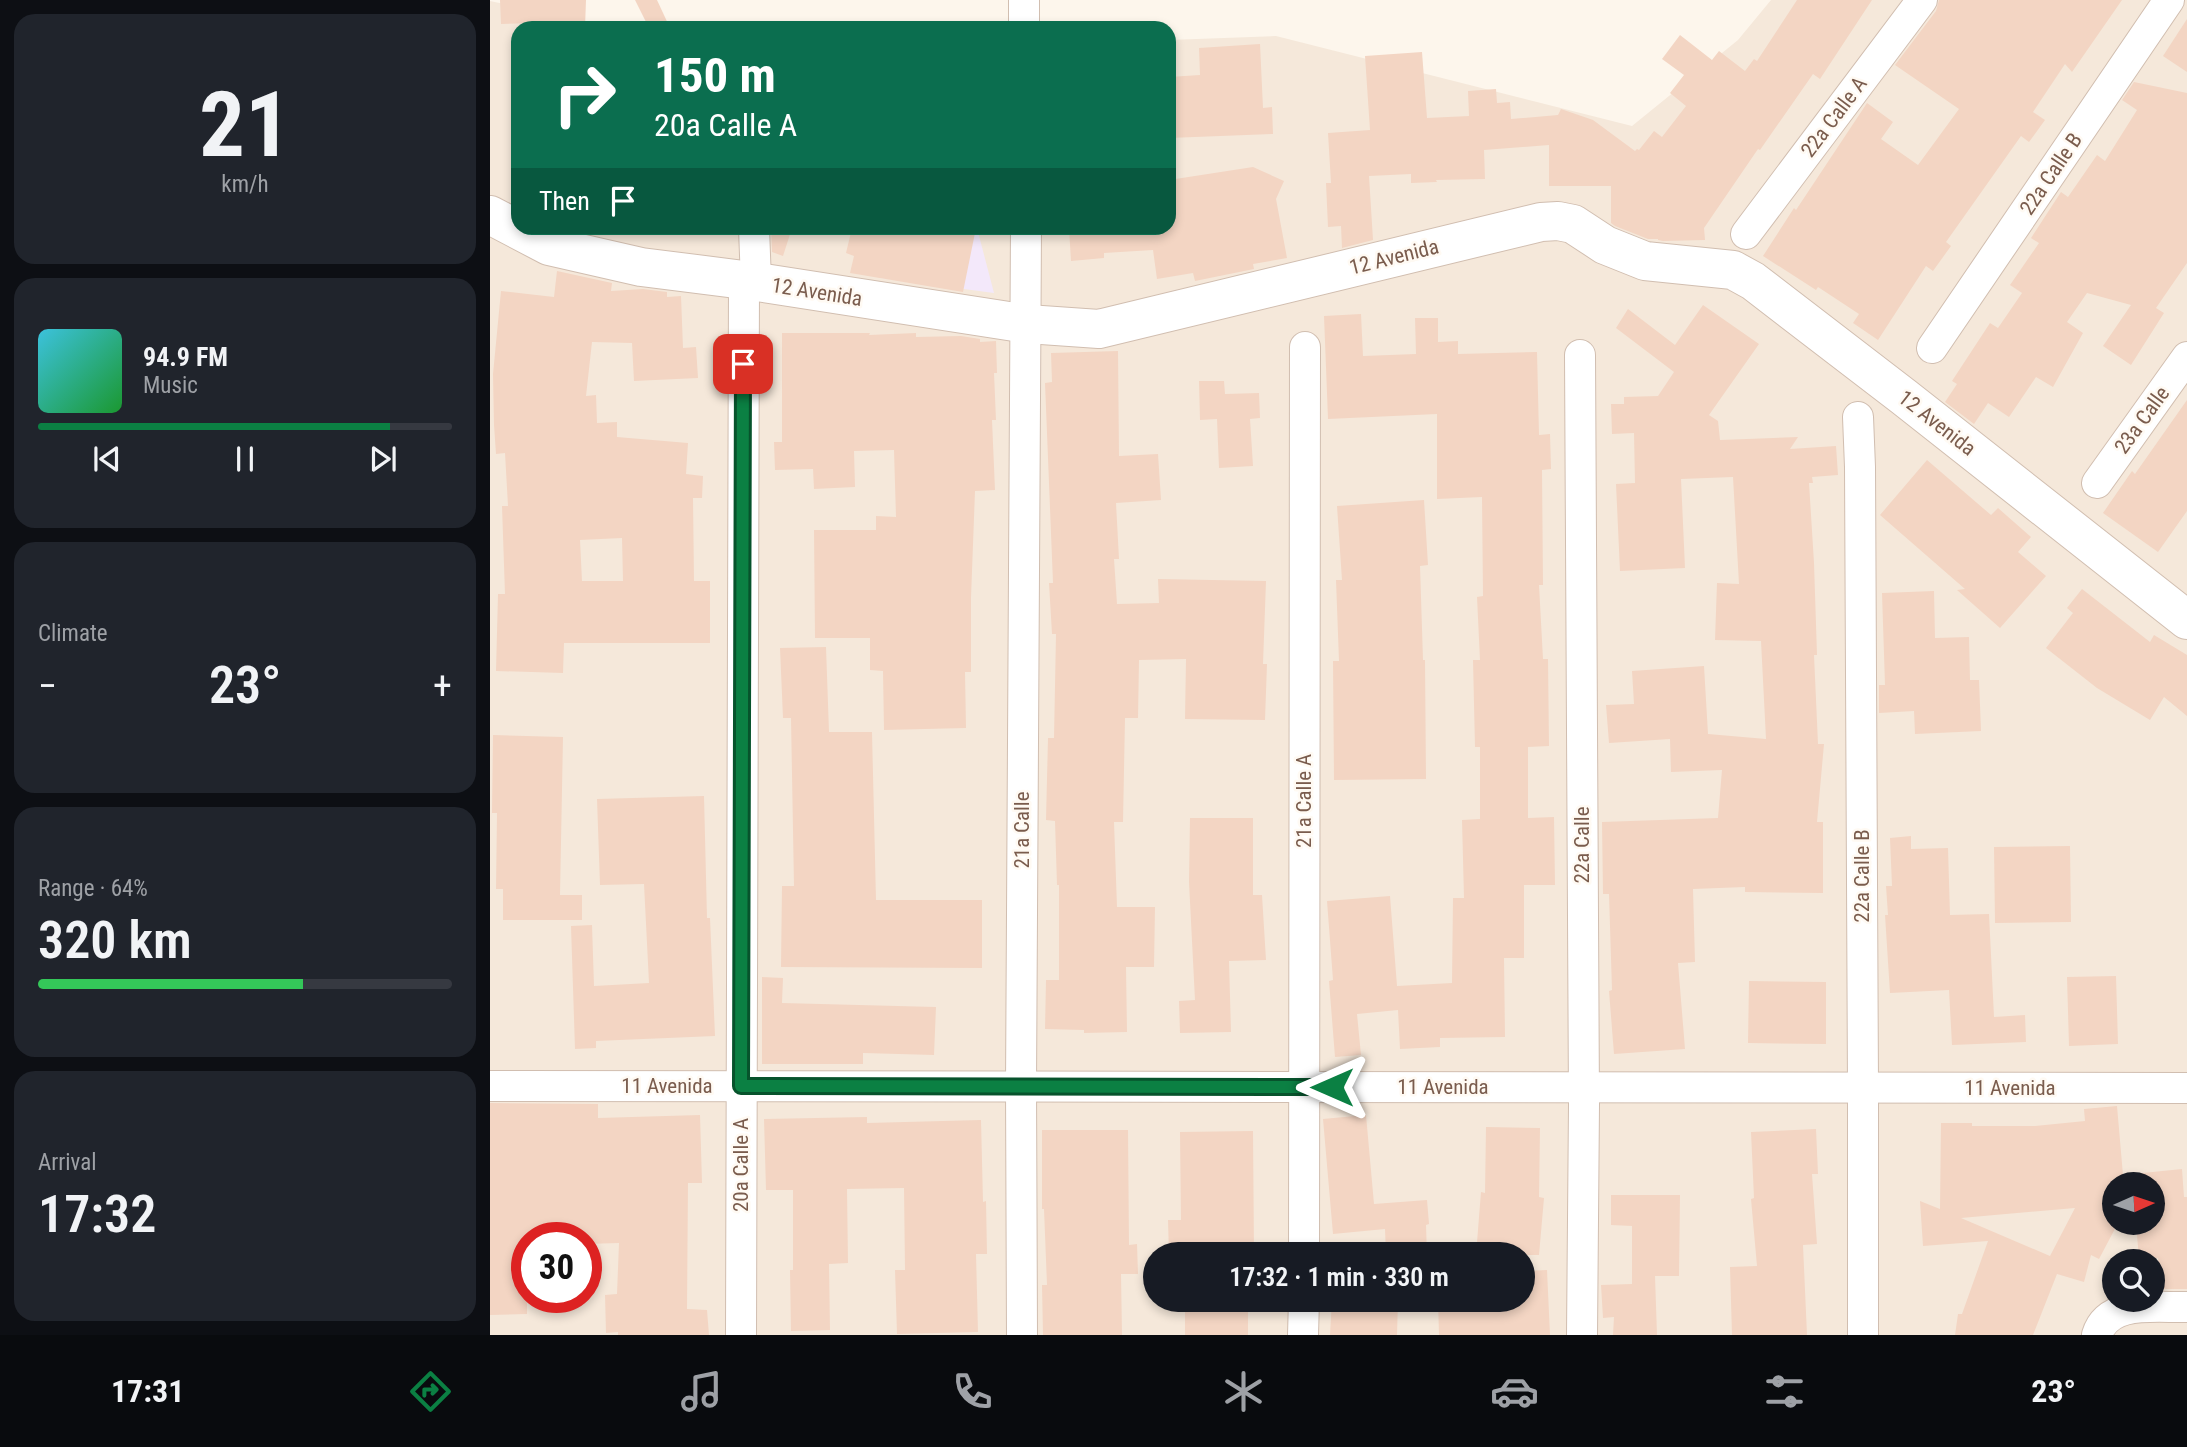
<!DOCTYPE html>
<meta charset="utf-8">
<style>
body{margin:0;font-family:"Roboto Condensed",sans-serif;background:#20242c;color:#f1f3f6;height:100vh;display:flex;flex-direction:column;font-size:26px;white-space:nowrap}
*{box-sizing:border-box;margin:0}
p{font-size:23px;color:#9ea1a6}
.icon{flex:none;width:38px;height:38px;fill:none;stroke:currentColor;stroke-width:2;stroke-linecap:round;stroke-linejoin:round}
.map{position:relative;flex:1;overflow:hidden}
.drawer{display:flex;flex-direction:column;gap:14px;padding:14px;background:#0d0f14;width:490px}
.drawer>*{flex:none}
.guide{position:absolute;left:21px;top:21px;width:665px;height:214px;border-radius:21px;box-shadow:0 4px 10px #0003;background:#0b6e4f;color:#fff;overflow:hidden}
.needle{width:46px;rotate:87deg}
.fabs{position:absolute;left:1612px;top:1172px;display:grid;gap:14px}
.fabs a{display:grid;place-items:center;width:63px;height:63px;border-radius:50%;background:#171b24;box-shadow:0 4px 10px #0003;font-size:35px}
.speed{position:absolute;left:21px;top:1222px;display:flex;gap:14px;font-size:35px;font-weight:700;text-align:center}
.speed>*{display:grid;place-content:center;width:91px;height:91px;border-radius:50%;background:#171b24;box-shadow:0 4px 10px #0003;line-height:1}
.speed .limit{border:10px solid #d22;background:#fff;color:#111}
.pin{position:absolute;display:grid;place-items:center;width:60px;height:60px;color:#fff;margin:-30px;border-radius:14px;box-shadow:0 4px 10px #0006}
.me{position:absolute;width:77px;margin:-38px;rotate:270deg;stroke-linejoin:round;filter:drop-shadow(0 0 5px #0008)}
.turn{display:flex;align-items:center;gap:24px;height:147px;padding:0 28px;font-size:32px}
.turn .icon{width:91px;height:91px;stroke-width:2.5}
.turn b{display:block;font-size:49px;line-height:60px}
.then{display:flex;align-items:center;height:66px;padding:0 28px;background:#0003;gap:14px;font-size:26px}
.big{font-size:52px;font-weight:600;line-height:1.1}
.drawer .widget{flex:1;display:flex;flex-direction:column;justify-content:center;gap:10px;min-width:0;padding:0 24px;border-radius:21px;background:#20242c}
.drawer .dial{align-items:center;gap:0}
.dial b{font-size:91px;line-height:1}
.song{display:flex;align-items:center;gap:21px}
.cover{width:84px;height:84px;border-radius:10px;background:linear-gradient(135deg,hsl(190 70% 55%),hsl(130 70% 35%))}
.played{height:7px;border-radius:4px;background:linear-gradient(90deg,#0b8043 85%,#363941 85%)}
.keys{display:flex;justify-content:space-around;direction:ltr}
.heat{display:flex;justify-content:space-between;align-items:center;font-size:38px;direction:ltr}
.charge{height:10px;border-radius:5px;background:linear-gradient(90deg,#34c759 64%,#363941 0)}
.trip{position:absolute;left:653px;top:1242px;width:392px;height:70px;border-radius:35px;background:#171b24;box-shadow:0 4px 10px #0003;font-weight:600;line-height:70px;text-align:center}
.dock{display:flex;height:112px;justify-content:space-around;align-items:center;background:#090b0e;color:#9ea1a6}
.dock .icon{width:49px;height:49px}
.dock .active{color:#0b8043}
.dock b{font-size:32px;color:#f1f3f6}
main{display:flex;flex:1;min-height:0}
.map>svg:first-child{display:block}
</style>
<main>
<section class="drawer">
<div class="widget dial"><b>21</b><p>km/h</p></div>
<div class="widget">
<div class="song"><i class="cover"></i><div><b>94.9 FM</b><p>Music</p></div></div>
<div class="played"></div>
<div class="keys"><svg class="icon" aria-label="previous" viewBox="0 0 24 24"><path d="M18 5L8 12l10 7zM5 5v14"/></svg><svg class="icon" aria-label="pause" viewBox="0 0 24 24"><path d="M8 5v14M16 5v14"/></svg><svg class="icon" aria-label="next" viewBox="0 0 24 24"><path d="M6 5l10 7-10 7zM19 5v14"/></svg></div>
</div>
<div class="widget"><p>Climate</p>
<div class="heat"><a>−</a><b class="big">23°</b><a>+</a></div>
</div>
<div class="widget"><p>Range · 64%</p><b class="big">320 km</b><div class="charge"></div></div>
<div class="widget"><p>Arrival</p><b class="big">17:32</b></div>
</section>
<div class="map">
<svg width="1697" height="1335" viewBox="0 0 1697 1335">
<rect width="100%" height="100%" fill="#fdf6ec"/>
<path fill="#f5e8da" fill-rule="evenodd" d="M1281,0H1697V1335H0V1L124,28H28V228H679V40L786,36L1142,126L1248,40ZM1624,1185H1662V1223H1624ZM37,1237H96V1297H37ZM665,1255H1032V1300H665ZM1624,1262H1662V1300H1624Z"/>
<path fill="#f3e8fa" d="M398,228H487L504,293L391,278Z"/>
<g fill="#f3d5c3" fill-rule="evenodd">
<path d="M10,0H96L95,28H45V23L11,24Z"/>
<path d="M145,0H167L180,28H159Z"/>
<path d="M1307,0H1382L1330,79L1323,74L1270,150L1268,149L1214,228L1215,240L1173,241L1168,240V239H1158L1125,226L1121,223V186H1059V145L994,150L995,179L946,180L947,182L921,183V174L879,176L883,240L852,248L851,226L838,227L836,183H841L838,133L880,130L875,56L932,52L937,118L979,116L978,91L1006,89L1007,103L1020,102L1021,119L1068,115L1071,109L1103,120L1145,151L1147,149L1149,150L1164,131L1172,137L1196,106L1180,93L1194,75L1172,59L1190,35L1222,60L1229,51L1255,71L1264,59L1267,61Z"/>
<path d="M1449,0H1632L1582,72L1575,64L1543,112L1555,120L1539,142L1531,136L1456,242L1461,246L1443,271L1436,266L1388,340L1363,323L1369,314L1328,287L1326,290L1273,256L1304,208L1306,210L1377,103L1403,122L1391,139L1428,165L1469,109L1405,65L1446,11Z"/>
<path d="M1697,19V72L1673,56Z"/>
<path d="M770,44L773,108L782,107L783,134L679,138V77L710,75L709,48Z"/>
<path d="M1644,82L1697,93V263L1666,308L1674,313L1641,365L1613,346L1641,305L1597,293L1577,322L1593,333L1563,387L1546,377L1519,417L1498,403L1484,424L1455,402L1467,384L1462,381L1500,323L1508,328L1532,293L1520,285L1549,243L1541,238L1571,192L1578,197L1607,155L1615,161L1647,110L1632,100Z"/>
<path d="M763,167L794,181L786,199L797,258L763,264L764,269L705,281L703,273L667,279L663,250L614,253V258L581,261L579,228H679V180Z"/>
<path d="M281,228H302L293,256L282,252Z"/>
<path d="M362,228H486L473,292L360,273L364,256L356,253Z"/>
<path d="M67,271L122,283L121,291L153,289L177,292V297L191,296L193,348L206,347L208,378L144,381L142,343L102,342L96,396L106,395L107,423L127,422V437L198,443L196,474L213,476L212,498H203L204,581H220V643H74L73,673L6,671L8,594H15L12,506H18L15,453L6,454L4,425L3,374L11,291L64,297ZM132,538L133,581H92L90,540Z"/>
<path d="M1213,305L1269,344L1219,415L1228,421L1230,440L1308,437L1300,449L1346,446L1348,475L1322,477L1323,483H1319L1324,563L1327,655H1324L1328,744H1334L1327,822H1333V893L1255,892V887L1203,889L1205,962L1188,963L1195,1049L1124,1054L1119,991L1122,990L1119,894H1113L1112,822L1228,818L1232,770L1181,772L1180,739L1119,743L1116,705L1144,704L1142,671L1214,666L1218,734L1276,739L1271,641L1225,640L1227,583L1249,584L1243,477L1191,479L1195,568L1130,571L1126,484L1145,483L1144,433L1122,434L1121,404H1134V397L1168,396L1184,372L1126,328L1138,309L1185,345Z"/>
<path d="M871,314L873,356L926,354L925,318H948V342L968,341V354L1047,352L1049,435L1060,434L1061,469L1052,470L1053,585H1049L1053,659H1058L1059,746L1038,747V818L1064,817L1065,885H1034V958H1014L1015,1037L950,1038V1047L910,1049L908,1010L867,1014L871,1055L845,1057L839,981L843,980L837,901L900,896L907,986L962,983L963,898H974L972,820L990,819V747H985L983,660H990L987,597L993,596L992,497L947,499V414L838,419L834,316Z"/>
<path d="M292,333H380L379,335L426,333V337L471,336L490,339V342L506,341L507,373H504L506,420H502L505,490L485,491L481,598V672H475L476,728L394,730L393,671L380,670V638H325L324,530H386V516L406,517L404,450L364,451L365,487L324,489L323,469L285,470L284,442H292Z"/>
<path d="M628,351L629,456L668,454L671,500L626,503L629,559H624L627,604L669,603L668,579L776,581L773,664H777L775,720L695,719L696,659L649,660L648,718H635L633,822H624L627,907H665L664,967H636L637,1032L594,1033V1030L555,1029L556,980H569V885H567L565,821L556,820L558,738H564L566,634H562L559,583H563L555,383L562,382L561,353Z"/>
<path d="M709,381H734L735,394L769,393L770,418L760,419L763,466L729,468L727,419L710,420Z"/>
<path d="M1697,400V511L1668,552L1613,513L1642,471L1645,474Z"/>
<path d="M1437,460L1501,515L1508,508L1541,537L1528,552L1556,576L1510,628L1467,590L1475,589L1390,515Z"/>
<path d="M934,500L938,565L930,566L933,660H935L936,779L844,780L843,661H849L846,580H852L847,506Z"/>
<path d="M1592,589L1660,642L1664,635L1697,655V716L1674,697L1660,720L1607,688L1556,648L1583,613L1577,608Z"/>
<path d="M1444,591L1445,638L1479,637L1480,680H1489L1491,731L1425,734L1424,711L1389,713V685H1395L1392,593Z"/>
<path d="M336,647L339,732H382L386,900H492V968L291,967L292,886H304L301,718H293L290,648Z"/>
<path d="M3,735L73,737L70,895H92V920H13V889H6L7,813H2Z"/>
<path d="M214,796L217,918H220L225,1036L106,1041V1048L85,1049L81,926L102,925L104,986L159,983L154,884L110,885L107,799Z"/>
<path d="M700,818H763V895H772L776,960L739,961L741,1032L690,1033L689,1001L705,1000L699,882Z"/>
<path d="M1421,836V849L1458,848L1460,915L1499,914L1504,1017L1535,1015L1536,1042L1462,1045L1459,990L1400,993L1395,915H1398L1396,886H1402L1400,838Z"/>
<path d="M1580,846L1581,922L1505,923L1504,847Z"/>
<path d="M1626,976L1628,1044L1579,1046L1577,977Z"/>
<path d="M272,977L293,978L292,1003L446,1007L444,1055L373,1053V1064H272Z"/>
<path d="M1259,981L1336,982V1044L1258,1043Z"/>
<path d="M0,1103L108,1104V1118L210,1115L212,1183H198L197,1309L217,1310L219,1335H128V1332L116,1333L115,1295L127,1294L129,1243L96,1244V1237H37V1314L0,1315Z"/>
<path d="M1627,1106L1633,1175L1692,1169L1694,1197H1697V1289H1671L1668,1258L1649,1259L1646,1223H1662V1185H1624V1223H1628L1609,1259L1601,1255L1594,1282L1567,1274L1543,1335H1465L1468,1314H1472L1498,1241L1433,1246L1430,1201L1450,1209L1451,1123H1482V1126H1545L1595,1121L1594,1109ZM1585,1208L1560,1256L1471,1218Z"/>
<path d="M876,1115L884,1204L937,1200L939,1224L936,1225L937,1255H896L895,1229L843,1234L833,1119Z"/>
<path d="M377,1117V1123L491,1120L493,1202L496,1201L497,1254H486L488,1332L407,1334L405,1270H415L414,1188L357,1189L358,1263L339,1264L340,1330L301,1331L300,1270H303V1190H276L274,1119Z"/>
<path d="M996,1127L1050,1128L1049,1197L1054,1198L1049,1255H986L991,1192L995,1193Z"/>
<path d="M1326,1129L1328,1174H1322L1327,1244L1313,1245L1317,1335H1242L1240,1267L1267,1266L1261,1199L1264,1198L1261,1132Z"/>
<path d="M552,1130H638L639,1245L647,1244L648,1274H631L632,1335H553L552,1285H557L554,1209H552Z"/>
<path d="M763,1131L764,1255H679L678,1220H691L690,1132Z"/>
<path d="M1121,1195H1190L1189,1276H1165L1167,1335H1123L1124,1317L1113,1318L1111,1285L1142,1284V1226L1121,1225Z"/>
<path d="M1057,1270L1060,1335H949L948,1300H1032V1271Z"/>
<rect x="695" y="1300" width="63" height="35"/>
<path d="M842,1300H908L907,1335H840Z"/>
</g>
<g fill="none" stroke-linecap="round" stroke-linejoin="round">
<defs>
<g id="minor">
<path d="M534,0V28"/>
<path d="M264,228L266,282"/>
<path d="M1256,234L1432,0"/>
<path d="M1442,348L1679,0"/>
<path d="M1090,355L1094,1104L1092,1335"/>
<path d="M1368,417L1370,467L1373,1088V1335"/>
<path d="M1607,483L1697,357"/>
<path d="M0,1086L1697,1088"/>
<path d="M814,1255L815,347"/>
<path d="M251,1335L254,280"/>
<path d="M532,1335L531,1086L536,228"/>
<path d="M813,1335L814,1300"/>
<path d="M1607,1335C1618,1299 1667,1308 1697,1307"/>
</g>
<path id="tertiary" d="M0,215L59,246L151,267L254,280L537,324L609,329L1051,222L1068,221L1083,224L1115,245L1155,261L1243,270L1263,281L1414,397L1697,620"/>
</defs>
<use href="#minor" stroke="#d1beb0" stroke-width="32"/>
<use href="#tertiary" stroke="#d1beb0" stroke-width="40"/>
<use href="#minor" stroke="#fff" stroke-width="30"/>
<use href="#tertiary" stroke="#fff" stroke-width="38"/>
</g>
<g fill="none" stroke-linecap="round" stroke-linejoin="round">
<defs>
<path id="route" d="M253,364L251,1086L842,1087"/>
</defs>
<use href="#route" stroke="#07532c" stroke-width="18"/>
<use href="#route" stroke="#0b8043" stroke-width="12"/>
</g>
<g text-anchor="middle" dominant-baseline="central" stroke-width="5" stroke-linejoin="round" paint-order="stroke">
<g font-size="21" fill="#7a5c4d" stroke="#fffaf3">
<text transform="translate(1344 117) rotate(-53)">22a Calle A</text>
<text transform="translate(1561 174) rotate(-56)">22a Calle B</text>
<text transform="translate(904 257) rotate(-14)">12 Avenida</text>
<text transform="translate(327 292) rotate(9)">12 Avenida</text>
<text transform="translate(1652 420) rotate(-54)">23a Calle</text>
<text transform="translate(1447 423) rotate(38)">12 Avenida</text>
<text transform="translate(814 801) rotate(-90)">21a Calle A</text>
<text transform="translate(532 830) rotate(-90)">21a Calle</text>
<text transform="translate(1092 845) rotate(-90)">22a Calle</text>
<text transform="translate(1372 876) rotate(-90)">22a Calle B</text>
<text x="177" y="1086">11 Avenida</text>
<text x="953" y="1087">11 Avenida</text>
<text x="1520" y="1088">11 Avenida</text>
<text transform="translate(251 1165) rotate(-90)">20a Calle A</text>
</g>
</g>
</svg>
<div class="fabs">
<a><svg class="needle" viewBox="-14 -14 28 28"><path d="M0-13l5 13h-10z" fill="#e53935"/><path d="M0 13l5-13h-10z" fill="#9ea1a6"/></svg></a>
<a><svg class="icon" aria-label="search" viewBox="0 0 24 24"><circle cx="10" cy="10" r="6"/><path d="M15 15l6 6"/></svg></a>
</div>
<div class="speed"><div class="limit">30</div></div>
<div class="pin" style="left:253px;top:364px;background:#d93025"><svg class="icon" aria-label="arrive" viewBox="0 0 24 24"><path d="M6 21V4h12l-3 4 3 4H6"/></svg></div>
<svg class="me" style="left:842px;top:1087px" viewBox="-20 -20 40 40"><path d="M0-17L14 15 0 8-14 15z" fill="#0b8043" stroke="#fff" stroke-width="4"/></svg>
<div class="trip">17:32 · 1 min · 330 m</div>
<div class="guide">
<div class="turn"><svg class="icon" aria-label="right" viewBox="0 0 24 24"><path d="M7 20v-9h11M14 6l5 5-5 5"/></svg><div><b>150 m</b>20a Calle A</div></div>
<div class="then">Then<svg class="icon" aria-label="arrive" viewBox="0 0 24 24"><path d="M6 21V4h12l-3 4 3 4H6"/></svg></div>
</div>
</div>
</main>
<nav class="dock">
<b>17:31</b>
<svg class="icon active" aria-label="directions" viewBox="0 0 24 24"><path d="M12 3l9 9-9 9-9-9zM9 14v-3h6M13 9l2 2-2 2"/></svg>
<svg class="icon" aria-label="music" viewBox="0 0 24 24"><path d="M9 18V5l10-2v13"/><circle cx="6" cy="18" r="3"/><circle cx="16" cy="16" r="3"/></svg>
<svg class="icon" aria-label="phone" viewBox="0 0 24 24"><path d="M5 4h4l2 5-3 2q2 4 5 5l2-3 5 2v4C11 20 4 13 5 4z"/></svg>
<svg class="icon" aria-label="climate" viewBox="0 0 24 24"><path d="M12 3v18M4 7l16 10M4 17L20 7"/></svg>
<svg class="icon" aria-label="car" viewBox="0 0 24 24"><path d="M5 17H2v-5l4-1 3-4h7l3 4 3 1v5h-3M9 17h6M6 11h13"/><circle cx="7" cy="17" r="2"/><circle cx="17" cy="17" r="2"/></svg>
<svg class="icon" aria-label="filters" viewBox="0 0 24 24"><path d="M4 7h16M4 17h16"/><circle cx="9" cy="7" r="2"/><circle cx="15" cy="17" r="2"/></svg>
<b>23°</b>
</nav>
